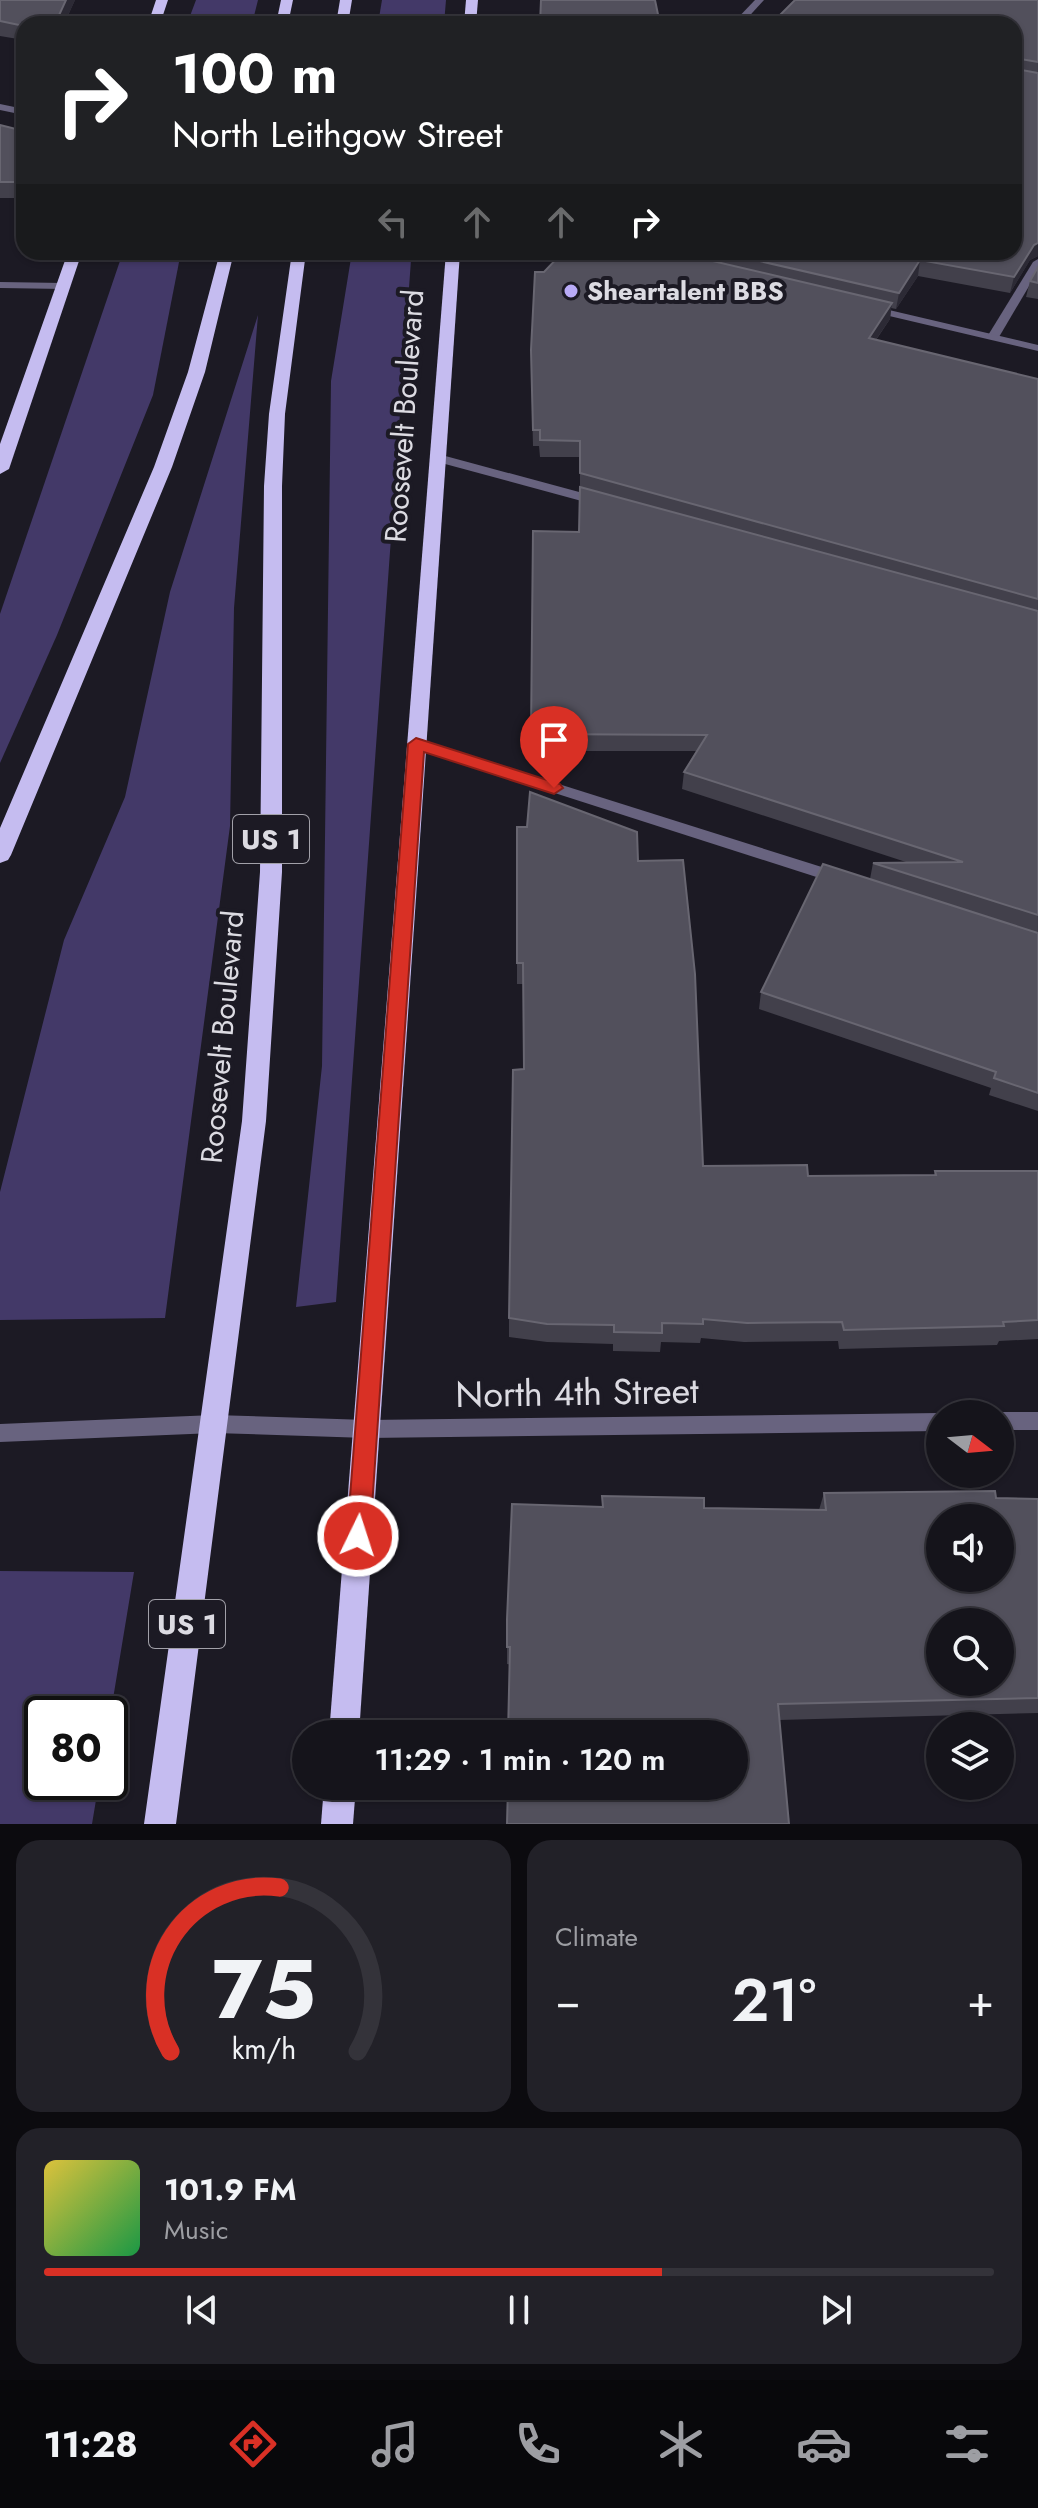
<!DOCTYPE html>
<meta charset="utf-8">
<style>
body{margin:0;font-family:Jost,sans-serif;background:#222128;color:#f1f3f6;height:100vh;display:flex;flex-direction:column;font-size:30px;white-space:nowrap}
*{box-sizing:border-box;margin:0}
p{font-size:26px;color:#9d9ea3}
.icon{flex:none;width:44px;height:44px;fill:none;stroke:currentColor;stroke-width:2;stroke-linecap:round;stroke-linejoin:round}
.map{position:relative;height:1824px;overflow:hidden}
.details{display:flex;flex-direction:column;gap:16px;padding:16px;background:#0c0b0f;flex:1}
.details>*{flex:none}
.top-card{position:absolute;left:16px;top:16px;width:1006px;height:244px;border-radius:24px;box-shadow:0 2px 6px #0004,0 0 0 2px #34333a;background:#202124;color:#fff;overflow:hidden}
.needle{width:52px;rotate:106deg}
.fabs{position:absolute;left:926px;top:1400px;display:grid;gap:16px}
.fabs a{display:grid;place-items:center;width:88px;height:88px;border-radius:50%;background:#15141b;box-shadow:0 2px 6px #0004,0 0 0 2px #34333a;font-size:40px}
.speed{position:absolute;left:24px;top:1696px;display:flex;gap:16px;font-size:40px;font-weight:700;text-align:center}
.speed>*{display:grid;place-content:center;width:104px;height:104px;border-radius:50%;background:#15141b;box-shadow:0 2px 6px #0004,0 0 0 2px #34333a;line-height:1}
.speed .limit{border:4px solid #111;border-radius:12px;background:#fff;color:#111}
.pin{position:absolute;display:grid;place-items:center;width:68px;height:68px;color:#fff;margin:-82px -34px;border-radius:50% 50% 50% 0;rotate:-45deg;box-shadow:0 0 8px #0007}
.pin .icon{rotate:45deg}
.me{position:absolute;width:88px;margin:-44px;rotate:4deg;stroke-linejoin:round;filter:drop-shadow(0 0 6px #0008)}
.turn{display:flex;align-items:center;gap:28px;height:168px;padding:0 24px;font-size:36px}
.turn .icon{width:104px;height:104px;stroke-width:2.5}
.turn b{display:block;font-size:56px;line-height:68px}
.lanes{display:flex;align-items:center;height:76px;padding:0 24px;background:#0003;justify-content:center;gap:40px;direction:ltr}
.lanes .off{opacity:.35}
.big{font-size:60px;font-weight:600;line-height:1.1}
.details .tile{flex:1;display:flex;flex-direction:column;justify-content:center;gap:12px;min-width:0;padding:0 28px;border-radius:24px;background:#222128}
.details .dial{align-items:center;gap:0}
.dial svg{height:208px;overflow:visible;fill:none;stroke:#34333a;stroke-width:7;stroke-linecap:round;text-anchor:middle}
.dial text{fill:#f1f3f6;stroke:none}
.song{display:flex;align-items:center;gap:24px}
.cover{width:96px;height:96px;border-radius:12px;background:linear-gradient(135deg,hsl(50 70% 55%),hsl(140 70% 35%))}
.played{height:8px;border-radius:4px;background:linear-gradient(90deg,#d93025 65%,#34333a 65%)}
.keys{display:flex;justify-content:space-around;direction:ltr}
.heat{display:flex;justify-content:space-between;align-items:center;font-size:44px;direction:ltr}
.details .tiles{flex:1;display:grid;gap:16px;grid-template-columns:1fr 1fr}
.tile:last-child{grid-column:span 2}
.trip{position:absolute;left:292px;top:1720px;width:456px;height:80px;border-radius:40px;background:#15141b;box-shadow:0 2px 6px #0004,0 0 0 2px #34333a;font-weight:600;line-height:80px;text-align:center}
.tabs{display:flex;height:128px;justify-content:space-around;align-items:center;background:#08080b;color:#9d9ea3}
.tabs .icon{width:56px;height:56px}
.tabs .active{color:#d93025}
.tabs b{font-size:36px;color:#f1f3f6}
.map>svg:first-child{display:block}
</style>
<div class="map">
<svg width="1038" height="1824" viewBox="0 0 1038 1824">
<rect width="100%" height="100%" fill="#1c1a24"/>
<g fill="#433968">
<path d="M196,0H258L252,24H187Z"/>
<path d="M382,0H446L444,24H378Z"/>
<path d="M123,252H181L153,395L57,635L0,763V614Z"/>
<path d="M352,252H373L411,260L336,1302L296,1307L322,1066L331,381Z"/>
<path d="M258,315L234,608L230,826L165,1318L0,1320V1192L64,940L125,797L170,592Z"/>
<path d="M0,1571L134,1572L110,1717V1714H42V1782H99L92,1824H0Z"/>
</g>
<g fill="none" stroke-linecap="round" stroke-linejoin="round">
<g fill="#68637f" fill-rule="evenodd">
<path d="M755,0H764L742,24H732Z"/>
<path d="M1038,259V271L999,337L989,339L987,337L1033,262Z"/>
<path d="M0,282L64,283L70,286L64,289L0,288Z"/>
<path d="M438,454L605,499L606,502L600,506L434,461L432,458Z"/>
<path d="M416,739L844,874L846,878L844,882H832L411,747L409,744Z"/>
<path d="M1000,1412H1038V1430H1000V1414H994Z"/>
<path d="M940,1413L943,1414H940V1431L367,1438L214,1433L0,1442V1424L214,1415L367,1420Z"/>
</g>
<g fill="#68637f" fill-rule="evenodd">
<path d="M0,104L24,109V115L0,110Z"/>
<path d="M872,306L1038,345V351L868,311L866,309Z"/>
</g>
<g fill="#c5bcf0" fill-rule="evenodd">
<path d="M156,0H168L160,24H148Z"/>
<path d="M281,0H293L288,24H276Z"/>
<path d="M340,0H352L348,24H336Z"/>
<path d="M466,0H478L476,24H464Z"/>
<path d="M68,252H82L9,469L0,474V444Z"/>
<path d="M220,252H234L205,372L172,467L11,855L8,860L0,863V828L154,467L188,372Z"/>
<path d="M292,252H306L285,414L282,486V872L266,1121L176,1824H144L242,1121L260,872L264,486L269,414Z"/>
<path d="M446,252H460L359,1734H329Z"/>
<path d="M324,1786H356L353,1824H321Z"/>
</g>
</g>
<g fill="#42404b">
<path d="M0,0H75L64,24H24V40L0,36Z"/>
<path d="M1038,0V256L1030,260L1010,293L918,276L896,309L891,308L890,319L876,340L1038,379V1111L989,1095L991,1088L759,1009L761,992L870,879L873,863H909L682,789L684,772L696,751H531L533,531L579,532L580,490V457H540L539,446H533L531,366L544,272L563,252H1014V24Z"/>
<path d="M0,125L24,131L18,198H0Z"/>
<path d="M1038,267V299L1026,297L1030,281Z"/>
<path d="M517,827L638,861L703,1166L808,1176L934,1175L935,1171H1038V1339L999,1341L997,1345L839,1349L838,1341L744,1342L701,1338L700,1343L661,1342L660,1352L613,1351V1344L547,1342L509,1337V1318L524,1069L523,984H517Z"/>
<path d="M824,1493L1038,1499V1713L779,1720L507,1664V1619L602,1507V1496L704,1508L819,1510Z"/>
</g>
<g fill="#2c2a35">
<path d="M66,0H75L64,24H55Z"/>
<path d="M24,162V185L18,198L15,182Z"/>
<path d="M1038,243V256L1030,260L1010,293L1014,277L1034,245Z"/>
<path d="M920,260L918,276L896,309L899,293Z"/>
<path d="M892,303L890,319L866,354L869,338Z"/>
</g>
<g fill="#52505c" stroke="#686671" stroke-width="2" fill-rule="evenodd">
<path d="M0,0H66L55,24H24V26L0,21Z"/>
<path d="M541,0H655L660,24H540Z"/>
<path d="M795,0H1038V62L1015,58L1016,69L1038,73V243L1034,245L1014,277L920,260L899,293L720,252H1014V24H771Z"/>
<path d="M0,125L24,131V162L15,182H0Z"/>
<path d="M563,252H674L892,303L869,338L1038,379V599L580,473V441L540,440V430H533L531,350L535,272H544Z"/>
<path d="M1038,267V283L1030,281Z"/>
<path d="M580,487L1038,611V915L873,863L963,862L684,772L707,735L531,734L533,531L579,532Z"/>
<path d="M530,792L637,832L638,861L683,860L695,974L703,1166L807,1165L808,1176L936,1175L935,1171H1038V1320L1003,1322L1004,1326L844,1330L842,1322L747,1323L703,1319V1324L662,1323V1333L614,1332V1325L547,1324L509,1318L513,1070L524,1069L523,963H517V827H527Z"/>
<path d="M823,864L1038,933V1093L994,1078L996,1072L761,992Z"/>
<path d="M995,1491L996,1498L1038,1499V1698L778,1704L789,1824H507L508,1786H734V1734H508L510,1647H507V1619L512,1504L603,1507L602,1496L704,1498V1508L826,1510L824,1493ZM940,1518H1000V1578H940ZM940,1622H1000V1682H940Z"/>
</g>
<path fill="#d93025" stroke="#8d1f18" stroke-width="2" d="M416,738L560,784L563,788L554,794L424,752L370,1536L367,1544L358,1547L350,1544L347,1536L408,744Z"/>
<circle fill="#b9abf7" stroke="#1c1a24" stroke-width="3" cx="571" cy="291" r="8"/>
<g text-anchor="middle" dominant-baseline="central" stroke-width="8" stroke-linejoin="round" paint-order="stroke">
<g font-size="26" font-weight="bold" fill="#dcdbe2" stroke="#1c1a24" text-anchor="start">
<text x="587" y="291">Sheartalent BBS</text>
</g>
<g fill="#1c1a24" stroke="#a2a1a9" stroke-width="2">
<rect x="233" y="815" width="76" height="48" rx="6"/>
<rect x="149" y="1600" width="76" height="48" rx="6"/>
</g>
<g font-size="28" font-weight="bold" fill="#dcdbe2">
<text x="271" y="839">US 1</text>
<text x="187" y="1624">US 1</text>
</g>
<g font-size="30" fill="#dcdbe2" stroke="#1c1a24">
<text transform="translate(404 416) rotate(-86)">Roosevelt Boulevard</text>
<text transform="translate(222 1037) rotate(-85)">Roosevelt Boulevard</text>
</g>
<g font-size="36" fill="#dcdbe2" stroke="#1c1a24">
<text transform="translate(577 1392) rotate(-1)">North 4th Street</text>
</g>
</g>
</svg>
<div class="fabs">
<a><svg class="needle" viewBox="-14 -14 28 28"><path d="M0-13l5 13h-10z" fill="#e53935"/><path d="M0 13l5-13h-10z" fill="#9d9ea3"/></svg></a>
<a><svg class="icon" aria-label="sound" viewBox="0 0 24 24"><path d="M4 9h4l5-4v14l-5-4H4zM17 9q2 3 0 6"/></svg></a>
<a><svg class="icon" aria-label="search" viewBox="0 0 24 24"><circle cx="10" cy="10" r="6"/><path d="M15 15l6 6"/></svg></a>
<a><svg class="icon" aria-label="layers" viewBox="0 0 24 24"><path d="M12 4l9 5-9 5-9-5zM3 14l9 5 9-5"/></svg></a>
</div>
<div class="speed"><div class="limit">80</div></div>
<div class="pin" style="left:554px;top:788px;background:#d93025"><svg class="icon" aria-label="arrive" viewBox="0 0 24 24"><path d="M6 21V4h12l-3 4 3 4H6"/></svg></div>
<svg class="me" style="left:358px;top:1536px" viewBox="-20 -20 40 40"><circle r="17" fill="#d93025" stroke="#fff" stroke-width="3"/><path d="M0-11L8 9 0 5-8 9z" fill="#fff"/></svg>
<div class="trip">11:29 · 1 min · 120 m</div>
<div class="top-card">
<div class="turn"><svg class="icon" aria-label="right" viewBox="0 0 24 24"><path d="M7 20v-9h11M14 6l5 5-5 5"/></svg><div><b>100 m</b>North Leithgow Street</div></div>
<div class="lanes"><svg class="icon off" aria-label="left" viewBox="0 0 24 24"><path d="M17 20v-9H6M10 6l-5 5 5 5"/></svg><svg class="icon off" aria-label="ahead" viewBox="0 0 24 24"><path d="M12 20V5M6 11l6-6 6 6"/></svg><svg class="icon off" aria-label="ahead" viewBox="0 0 24 24"><path d="M12 20V5M6 11l6-6 6 6"/></svg><svg class="icon" aria-label="right" viewBox="0 0 24 24"><path d="M7 20v-9h11M14 6l5 5-5 5"/></svg></div>
</div>
</div>
<section class="details">
<div class="tiles">
<div class="tile dial"><svg viewBox="0 0 100 80">
<path d="M14 69A42 42 0 1 1 86 69"/>
<path d="M14 69A42 42 0 0 1 56 6" stroke="#d93025"/>
<text x="50" y="56" font-size="32" font-weight="700">75</text>
<text x="50" y="72" font-size="11">km/h</text>
</svg></div>
<div class="tile"><p>Climate</p>
<div class="heat"><a>−</a><b class="big">21°</b><a>+</a></div>
</div>
<div class="tile">
<div class="song"><i class="cover"></i><div><b>101.9 FM</b><p>Music</p></div></div>
<div class="played"></div>
<div class="keys"><svg class="icon" aria-label="previous" viewBox="0 0 24 24"><path d="M18 5L8 12l10 7zM5 5v14"/></svg><svg class="icon" aria-label="pause" viewBox="0 0 24 24"><path d="M8 5v14M16 5v14"/></svg><svg class="icon" aria-label="next" viewBox="0 0 24 24"><path d="M6 5l10 7-10 7zM19 5v14"/></svg></div>
</div>
</div>
</section>
<nav class="tabs">
<b>11:28</b>
<svg class="icon active" aria-label="directions" viewBox="0 0 24 24"><path d="M12 3l9 9-9 9-9-9zM9 14v-3h6M13 9l2 2-2 2"/></svg>
<svg class="icon" aria-label="music" viewBox="0 0 24 24"><path d="M9 18V5l10-2v13"/><circle cx="6" cy="18" r="3"/><circle cx="16" cy="16" r="3"/></svg>
<svg class="icon" aria-label="phone" viewBox="0 0 24 24"><path d="M5 4h4l2 5-3 2q2 4 5 5l2-3 5 2v4C11 20 4 13 5 4z"/></svg>
<svg class="icon" aria-label="climate" viewBox="0 0 24 24"><path d="M12 3v18M4 7l16 10M4 17L20 7"/></svg>
<svg class="icon" aria-label="car" viewBox="0 0 24 24"><path d="M5 17H2v-5l4-1 3-4h7l3 4 3 1v5h-3M9 17h6M6 11h13"/><circle cx="7" cy="17" r="2"/><circle cx="17" cy="17" r="2"/></svg>
<svg class="icon" aria-label="filters" viewBox="0 0 24 24"><path d="M4 7h16M4 17h16"/><circle cx="9" cy="7" r="2"/><circle cx="15" cy="17" r="2"/></svg>
</nav>
